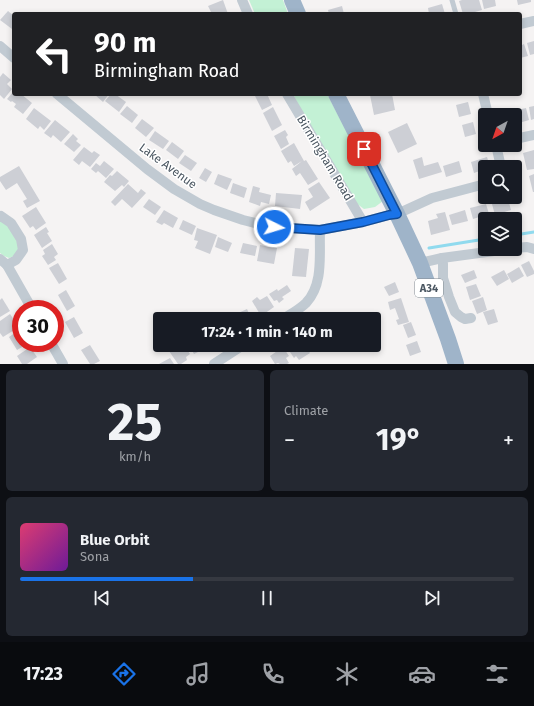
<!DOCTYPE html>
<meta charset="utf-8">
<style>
body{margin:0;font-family:"Fira Sans",sans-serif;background:#242831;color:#f1f3f6;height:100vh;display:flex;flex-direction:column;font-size:15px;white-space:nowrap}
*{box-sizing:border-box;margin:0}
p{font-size:13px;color:#9ea1a6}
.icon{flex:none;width:22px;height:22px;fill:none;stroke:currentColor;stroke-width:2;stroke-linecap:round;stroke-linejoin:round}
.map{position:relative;height:364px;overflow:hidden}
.side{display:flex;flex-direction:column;gap:6px;padding:6px;background:#0d0f14;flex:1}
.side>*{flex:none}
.top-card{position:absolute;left:12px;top:12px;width:510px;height:84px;border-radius:4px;box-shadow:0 2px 6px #0003;background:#202124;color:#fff;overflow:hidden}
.needle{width:26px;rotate:220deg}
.fabs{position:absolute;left:478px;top:108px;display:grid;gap:8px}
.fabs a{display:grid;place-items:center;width:44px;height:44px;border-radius:4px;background:#171b24;box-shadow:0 2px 6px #0003;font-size:20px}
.speed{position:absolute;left:12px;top:300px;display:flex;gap:8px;font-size:20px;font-weight:700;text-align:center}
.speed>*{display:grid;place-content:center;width:52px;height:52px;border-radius:50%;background:#171b24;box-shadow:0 2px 6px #0003;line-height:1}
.speed .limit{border:6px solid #d22;background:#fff;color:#111}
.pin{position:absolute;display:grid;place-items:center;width:34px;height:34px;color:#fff;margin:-17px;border-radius:8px;box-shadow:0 2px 6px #0006}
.me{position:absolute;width:44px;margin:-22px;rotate:95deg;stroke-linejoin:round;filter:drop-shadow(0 0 3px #0008)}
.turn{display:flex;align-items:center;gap:14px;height:84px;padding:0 16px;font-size:18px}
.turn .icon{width:52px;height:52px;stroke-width:2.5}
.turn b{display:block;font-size:28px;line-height:34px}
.big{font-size:30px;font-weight:700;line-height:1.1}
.side .card{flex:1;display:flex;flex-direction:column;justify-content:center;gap:6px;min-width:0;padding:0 14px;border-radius:6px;background:#242831}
.side .dial{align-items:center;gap:0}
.dial b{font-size:52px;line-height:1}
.song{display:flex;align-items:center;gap:12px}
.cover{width:48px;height:48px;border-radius:6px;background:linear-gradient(135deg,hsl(340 70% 55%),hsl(280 70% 35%))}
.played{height:4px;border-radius:2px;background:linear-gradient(90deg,#1a73e8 35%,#363941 35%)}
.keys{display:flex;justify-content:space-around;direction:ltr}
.heat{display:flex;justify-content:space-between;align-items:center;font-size:22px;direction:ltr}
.side .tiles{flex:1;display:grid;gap:6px;grid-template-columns:1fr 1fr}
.card:last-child{grid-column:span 2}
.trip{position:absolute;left:153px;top:312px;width:228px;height:40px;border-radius:4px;background:#171b24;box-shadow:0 2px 6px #0003;font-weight:700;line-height:40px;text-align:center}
.tab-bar{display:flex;height:64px;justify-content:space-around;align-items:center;background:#090b0e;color:#9ea1a6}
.tab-bar .icon{width:28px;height:28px}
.tab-bar .current{color:#1a73e8}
.tab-bar b{font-size:18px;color:#f1f3f6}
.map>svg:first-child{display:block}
</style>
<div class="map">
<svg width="534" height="364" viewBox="0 0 534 364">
<rect width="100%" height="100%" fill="#f5f3f3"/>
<g fill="#c3f1d5">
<path d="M249,0H283L288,14H255Z"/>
<path d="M293,94H327L383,201L375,207L364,209L356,203L305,118Z"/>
<path d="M0,222H4L8,226L19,244L17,255L9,258L4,256L0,253Z"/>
</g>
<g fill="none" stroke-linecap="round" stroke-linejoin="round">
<g stroke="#90daee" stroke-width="3">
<path d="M515,235L534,232"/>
<path d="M429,248L485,239"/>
</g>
</g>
<g fill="#cdcfd5">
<path d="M223,0L228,14H212L208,6Z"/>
<path d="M462,0H479L482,10L468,14H463L459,1Z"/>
<path d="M482,0H495L496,6L484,9Z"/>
<path d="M517,0H531V2L518,5Z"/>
<path d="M442,4L445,14H429L428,8Z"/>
<path d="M342,6L344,14H329L328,10Z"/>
<path d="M8,11L14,16V26L12,29L0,20Z"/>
<path d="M534,41V54L530,55L527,43Z"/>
<path d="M524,44L528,56L520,58V46Z"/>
<path d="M3,73L11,80L7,84L12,89L4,99L0,95V77Z"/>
<path d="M14,91V94H21L32,103L23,114L14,107L16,104L12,101L11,102L7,99Z"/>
<path d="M94,94H109L103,102Z"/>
<path d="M111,94H115L126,102L119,112L105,101Z"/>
<path d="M260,94H267L272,105L262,110L255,96Z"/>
<path d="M374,94H392L395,110L374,115L370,95Z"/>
<path d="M468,102L471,114L459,117L456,105Z"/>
<path d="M127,106L138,115L132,123L120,114Z"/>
<path d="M534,106V119L531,120L529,107Z"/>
<path d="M273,107L282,125L272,131L263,113Z"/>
<path d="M34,108L51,121L44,130L40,126L38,129L26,119Z"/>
<path d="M526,108L529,120L519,123L517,110Z"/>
<path d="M142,119L154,128L146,137L135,128Z"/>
<path d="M55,120L70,132L61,142L53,135L51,138L44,133Z"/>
<path d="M473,122L476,134L465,137L462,125Z"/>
<path d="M407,123L417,144L398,153L388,132Z"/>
<path d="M285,130L288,135L286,137L289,144L281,149L274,136Z"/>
<path d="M155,131L169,141L163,149L149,140Z"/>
<path d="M73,134L78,139L76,141L81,145L74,152L64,144Z"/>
<path d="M172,142L184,151L178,159L166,150Z"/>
<path d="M294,143L304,161L306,160L318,179L308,185L300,173L296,176L292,169L302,161L294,166L291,161L288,163L281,151Z"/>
<path d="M84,147L92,153L94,151L100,155L90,167L82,161L79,165L73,160Z"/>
<path d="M534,150V169L527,170L523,153Z"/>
<path d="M185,155L197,163L191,171L179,163Z"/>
<path d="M422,157L424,166L438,162L442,172L419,179L413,160Z"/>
<path d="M487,157L490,167H485V169L474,173L471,162Z"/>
<path d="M104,161L114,169L106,178L98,171L96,173L91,169L96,163L100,166Z"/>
<path d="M459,161L462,172L446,177L443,166Z"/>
<path d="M19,166L40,201L27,208L23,201L27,199L17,183L6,190L0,181V177Z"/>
<path d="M205,168L212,172L206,182L199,178Z"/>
<path d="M117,171L129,181L124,187L122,185L115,191L104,182L110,175L112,176Z"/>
<path d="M218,174L232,179L227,190L214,184Z"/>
<path d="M534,174V192H533L529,176Z"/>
<path d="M319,182L330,198L310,211L305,202L313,197L308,189Z"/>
<path d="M233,183L247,188L244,198L230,193Z"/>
<path d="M128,184L138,193L141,189L146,193L132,208L122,199L115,206L111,202Z"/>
<path d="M253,186L260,188L259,192L271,195L269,204L261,202L260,206L249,202Z"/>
<path d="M276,193L302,195L300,209L275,206Z"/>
<path d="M149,199L161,207L155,215L143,207Z"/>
<path d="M508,199L511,210L495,215L492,204Z"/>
<path d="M486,204L489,214L473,219L470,208Z"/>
<path d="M36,207L46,223L36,230L33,226L30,228L22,216Z"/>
<path d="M164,210L178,218L173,228L164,223L162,225L156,222Z"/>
<path d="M465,210L468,221L452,225L449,215Z"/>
<path d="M445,212L450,230L431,235L428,221L438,218L436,214Z"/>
<path d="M183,220L196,226L192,235L179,229Z"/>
<path d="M46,227L49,232L47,233L52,241L42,248L34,235Z"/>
<path d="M197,228L217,235L210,254L195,248L198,241L194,240Z"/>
<path d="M218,237L232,243L228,252L215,247Z"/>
<path d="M243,243L257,246L255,256L240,253Z"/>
<path d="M52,244L58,254L54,257L56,260L48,265L42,256L45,254L43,250Z"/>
<path d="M260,245L277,248L274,264L257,261Z"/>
<path d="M295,248L309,249L306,277L292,276Z"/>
<path d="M529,261L534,271V274L527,277L521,265Z"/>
<path d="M58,263L67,279L59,284L49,268Z"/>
<path d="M519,267L524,276L512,283L507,274Z"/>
<path d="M474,270L477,278L465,283L461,275Z"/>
<path d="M504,270L509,279L497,286L491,277Z"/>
<path d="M395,282L399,292L389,296L384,287Z"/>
<path d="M476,284L481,296L470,300L466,287Z"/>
<path d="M287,285L291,291L282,297L284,299L279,303L277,300L274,301L269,294L277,289L278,291Z"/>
<path d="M66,290L75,306L67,311L58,295Z"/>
<path d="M267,296L274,307L261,316L252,301L257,297L260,300Z"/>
<path d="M483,297L487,310L477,314L472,301Z"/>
<path d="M2,298L10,311L0,317V300Z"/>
<path d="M401,298L409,322L398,325L396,320L399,319L395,308L390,310L388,302Z"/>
<path d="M247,309L250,316L245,319H238L236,314Z"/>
<path d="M494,309L498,322L488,325L483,312Z"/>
<path d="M229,312L232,319H215Z"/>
<path d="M346,313L348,319H330Z"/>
<path d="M10,314L19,327L3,337L0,333V321Z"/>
<path d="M74,317L83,333L74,338L65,322Z"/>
<path d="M411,322L416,335L408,338L403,325Z"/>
<path d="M19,330L21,333V343H29L17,350L9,337Z"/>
<path d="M417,341L421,352L410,356L406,345Z"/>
<path d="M90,345L100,361L94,364H90L81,350Z"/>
<path d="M178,345H184L190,354L186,357L187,360L181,364H178L169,351Z"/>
<path d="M189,345H203L198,348L200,351L194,354Z"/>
<path d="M287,345H305L310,353L299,360L296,356L294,358L286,346Z"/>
<path d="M30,347L37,357L27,364H22L17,356Z"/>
<path d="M283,347L289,356L286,358L289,363L287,364H280L278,363L275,364L270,356Z"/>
<path d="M170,358L174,364H159Z"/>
</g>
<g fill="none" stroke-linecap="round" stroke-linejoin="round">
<path stroke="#c1cad2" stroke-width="5" d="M452,0L456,14"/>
<g stroke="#c1cad2" stroke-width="10">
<path d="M242,0L248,14"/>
<path d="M520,24L534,21"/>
<path d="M0,46L14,58"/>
<path d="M57,94L147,169L174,189L200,204L214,210L243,220L259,224L275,227L320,230L363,222L389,215L397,214L432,198L485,184"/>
<path d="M287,94L363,222"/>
<path d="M483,94L488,115"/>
<path d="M515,139L534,135"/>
<path d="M496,145L501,167"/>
<path d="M0,217L1,216L11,223L21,239L23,250L16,260L7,265"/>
<path d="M515,248L527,247L534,249"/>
<path d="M442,258L443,264V278L449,297L455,312L461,317L465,319L471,318"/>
<path d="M0,259L7,265L32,309"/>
<path d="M420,263L442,258L509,249"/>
<path d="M283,319C291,314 300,309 306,303C324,284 319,254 320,230"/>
<path d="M51,343L63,364"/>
<path d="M214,364L243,345"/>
</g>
<g stroke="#9fb4c9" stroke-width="16">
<path d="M292,0L298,14"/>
<path d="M336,94L397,214L420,263L448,339L456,364"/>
</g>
</g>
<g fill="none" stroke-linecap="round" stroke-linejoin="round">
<defs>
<path id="route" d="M274,227L320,230L363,222L389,215L397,214L364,149"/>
</defs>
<use href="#route" stroke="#114b97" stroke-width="10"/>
<use href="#route" stroke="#1a73e8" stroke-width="7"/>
</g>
<g text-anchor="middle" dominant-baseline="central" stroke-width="3" stroke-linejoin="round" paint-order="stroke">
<rect fill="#fff" stroke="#808990" stroke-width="1" x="415" y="279" width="28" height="18" rx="3"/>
<g font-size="11" font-weight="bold" fill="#4a5661">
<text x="429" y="288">A34</text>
</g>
<g font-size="12" fill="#4a5661" stroke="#fff">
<text transform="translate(325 158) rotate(59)">Birmingham Road</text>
<text transform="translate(168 166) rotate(36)">Lake Avenue</text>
</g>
</g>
</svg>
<div class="fabs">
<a><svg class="needle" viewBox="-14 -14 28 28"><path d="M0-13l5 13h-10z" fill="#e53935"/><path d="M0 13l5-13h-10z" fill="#9ea1a6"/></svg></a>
<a><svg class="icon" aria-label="search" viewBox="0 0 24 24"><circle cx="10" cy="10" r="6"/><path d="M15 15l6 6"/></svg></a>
<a><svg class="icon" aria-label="layers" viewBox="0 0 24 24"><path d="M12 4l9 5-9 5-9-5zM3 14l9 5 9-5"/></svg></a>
</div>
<div class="speed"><div class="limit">30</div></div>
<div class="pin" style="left:364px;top:149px;background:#d93025"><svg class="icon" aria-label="arrive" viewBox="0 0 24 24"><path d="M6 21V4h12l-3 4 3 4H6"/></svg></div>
<svg class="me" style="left:274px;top:227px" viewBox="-20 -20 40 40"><circle r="17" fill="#1a73e8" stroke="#fff" stroke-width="3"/><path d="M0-11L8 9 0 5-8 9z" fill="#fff"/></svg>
<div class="trip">17:24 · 1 min · 140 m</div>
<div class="top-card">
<div class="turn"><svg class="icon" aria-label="left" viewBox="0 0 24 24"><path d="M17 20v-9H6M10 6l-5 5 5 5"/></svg><div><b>90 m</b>Birmingham Road</div></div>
</div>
</div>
<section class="side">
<div class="tiles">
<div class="card dial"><b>25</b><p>km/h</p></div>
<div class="card"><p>Climate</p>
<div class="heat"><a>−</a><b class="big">19°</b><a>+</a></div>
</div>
<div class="card">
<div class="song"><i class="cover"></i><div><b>Blue Orbit</b><p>Sona</p></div></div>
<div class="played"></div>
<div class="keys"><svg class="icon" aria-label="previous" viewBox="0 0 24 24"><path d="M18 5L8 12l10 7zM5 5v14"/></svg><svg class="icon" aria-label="pause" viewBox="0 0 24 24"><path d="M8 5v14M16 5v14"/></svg><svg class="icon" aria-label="next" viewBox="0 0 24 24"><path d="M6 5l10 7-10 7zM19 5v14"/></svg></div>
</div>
</div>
</section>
<nav class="tab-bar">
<b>17:23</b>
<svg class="icon current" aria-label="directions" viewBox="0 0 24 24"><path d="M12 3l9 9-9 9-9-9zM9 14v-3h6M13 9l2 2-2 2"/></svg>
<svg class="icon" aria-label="music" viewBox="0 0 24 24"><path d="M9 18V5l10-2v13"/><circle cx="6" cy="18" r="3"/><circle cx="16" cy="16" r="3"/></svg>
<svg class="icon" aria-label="phone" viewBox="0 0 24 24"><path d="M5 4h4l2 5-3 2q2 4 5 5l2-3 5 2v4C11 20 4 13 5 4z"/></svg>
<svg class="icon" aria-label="climate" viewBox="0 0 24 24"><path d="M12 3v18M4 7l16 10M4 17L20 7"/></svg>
<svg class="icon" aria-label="car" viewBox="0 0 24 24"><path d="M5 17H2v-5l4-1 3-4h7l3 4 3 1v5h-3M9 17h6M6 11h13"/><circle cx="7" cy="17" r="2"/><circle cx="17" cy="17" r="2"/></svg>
<svg class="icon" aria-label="filters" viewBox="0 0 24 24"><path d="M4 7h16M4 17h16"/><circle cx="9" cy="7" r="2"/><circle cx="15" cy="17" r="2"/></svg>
</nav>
